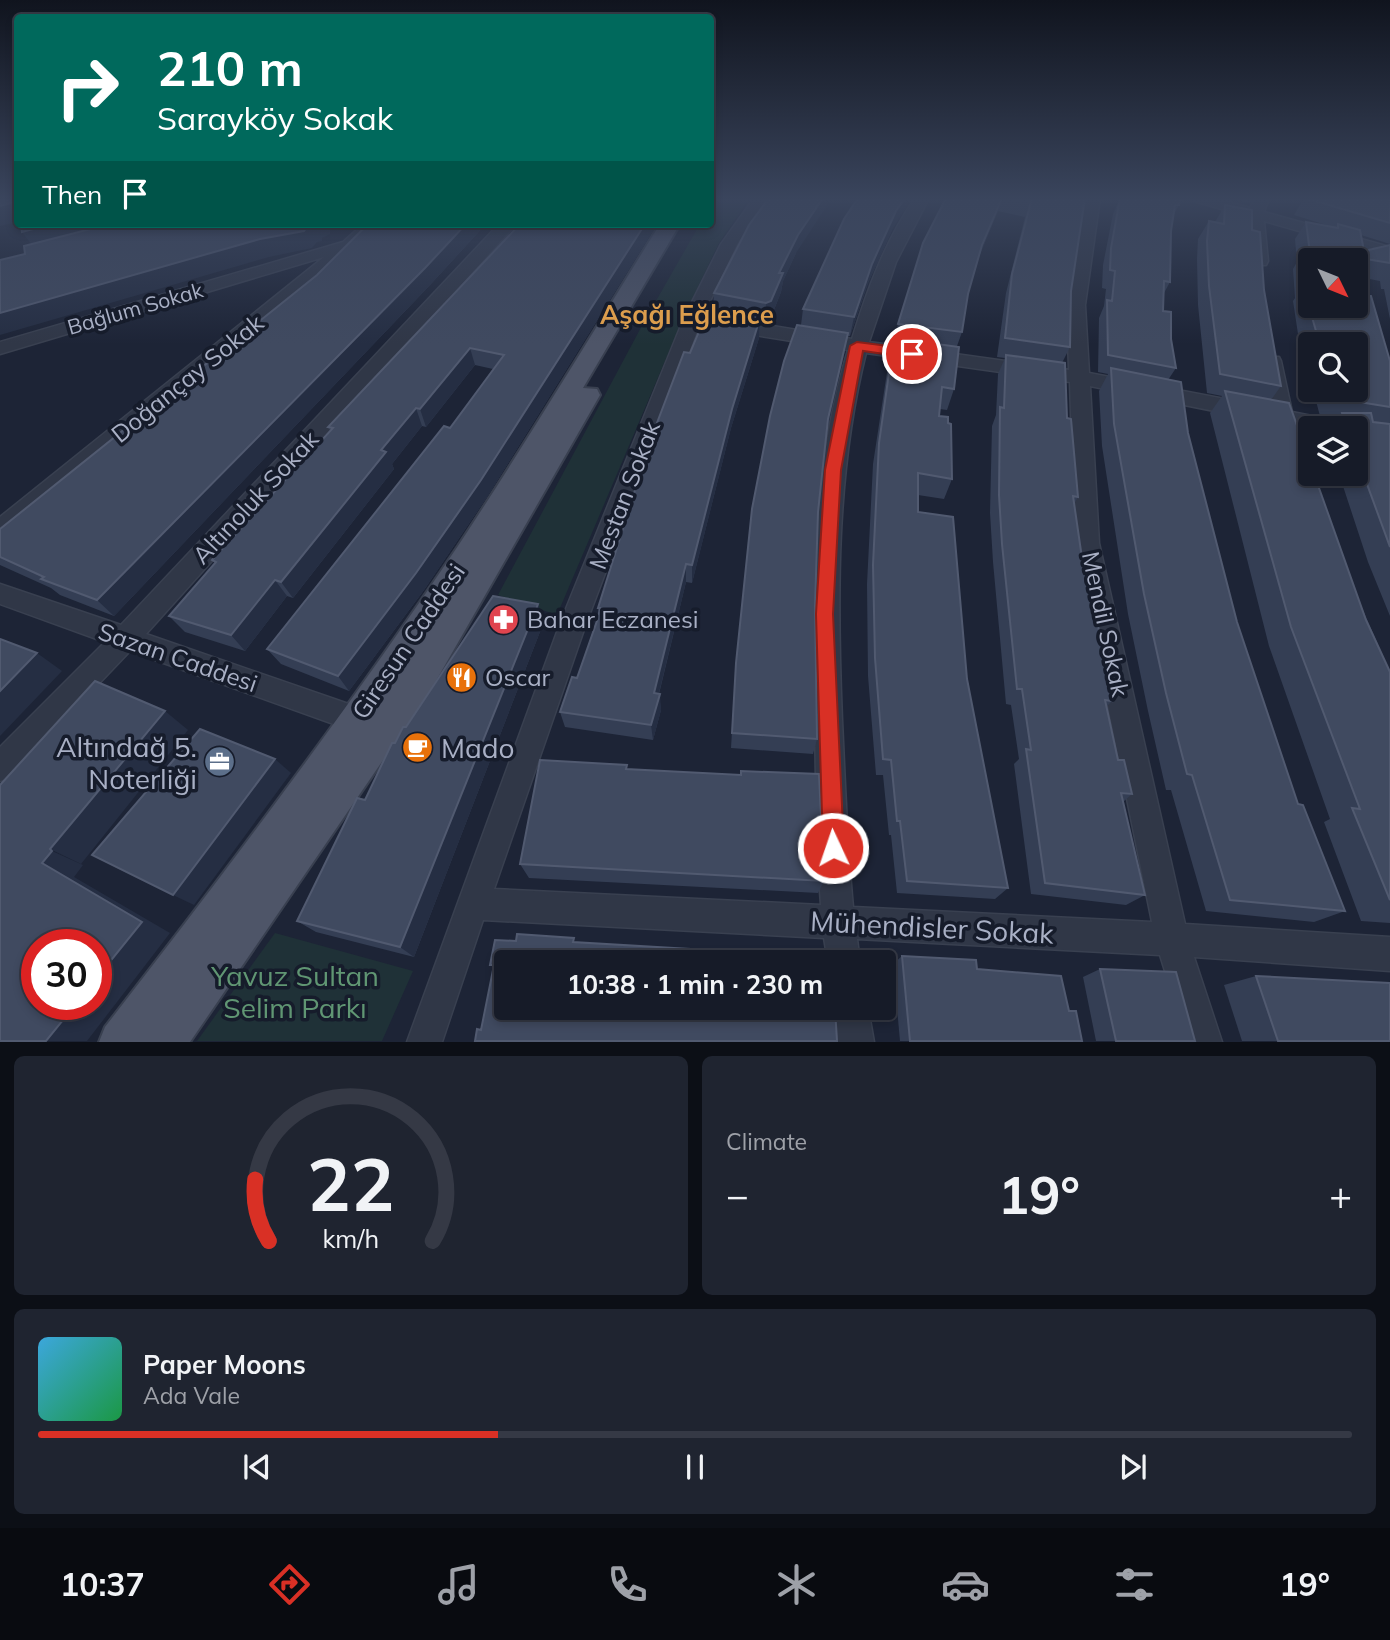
<!DOCTYPE html>
<meta charset="utf-8">
<style>
body{margin:0;font-family:Mulish,sans-serif;background:#1f2430;color:#f1f3f6;height:100vh;display:flex;flex-direction:column;font-size:26px;white-space:nowrap}
*{box-sizing:border-box;margin:0}
p{font-size:23px;color:#9ea1a8}
.icon{flex:none;width:38px;height:38px;fill:none;stroke:currentColor;stroke-width:2;stroke-linecap:round;stroke-linejoin:round}
.map{position:relative;height:1042px;overflow:hidden}
.drawer{display:flex;flex-direction:column;gap:14px;padding:14px;background:#0c0f16;flex:1}
.drawer>*{flex:none}
.guide{position:absolute;left:14px;top:14px;width:700px;height:214px;border-radius:7px;box-shadow:0 4px 10px #0003,0 0 0 2px #353945;background:#00695c;color:#fff;overflow:hidden}
.needle{width:46px;rotate:133deg}
.controls{position:absolute;left:1298px;top:248px;display:grid;gap:14px}
.controls a{display:grid;place-items:center;width:70px;height:70px;border-radius:7px;background:#161b28;box-shadow:0 4px 10px #0003,0 0 0 2px #353945;font-size:35px}
.speed{position:absolute;left:21px;top:929px;display:flex;gap:14px;font-size:35px;font-weight:700;text-align:center}
.speed>*{display:grid;place-content:center;width:91px;height:91px;border-radius:50%;background:#161b28;box-shadow:0 4px 10px #0003,0 0 0 2px #353945;line-height:1}
.speed .limit{border:10px solid #d22;background:#fff;color:#111}
.pin{position:absolute;display:grid;place-items:center;width:60px;height:60px;color:#fff;margin:-30px;border:4px solid #fff;border-radius:50%;box-shadow:0 2px 7px #0007}
.me{position:absolute;width:77px;margin:-38px;rotate:357deg;stroke-linejoin:round;filter:drop-shadow(0 0 5px #0008)}
.turn{display:flex;align-items:center;gap:24px;height:147px;padding:0 28px;font-size:32px}
.turn .icon{width:91px;height:91px;stroke-width:2.5}
.turn b{display:block;font-size:49px;line-height:60px}
.then{display:flex;align-items:center;height:66px;padding:0 28px;background:#0003;gap:14px;font-size:26px}
.big{font-size:52px;font-weight:700;line-height:1.1}
.drawer .card{flex:1;display:flex;flex-direction:column;justify-content:center;gap:10px;min-width:0;padding:0 24px;border-radius:10px;background:#1f2430}
.drawer .dial{align-items:center;gap:0}
.dial svg{height:182px;overflow:visible;fill:none;stroke:#353945;stroke-width:7;stroke-linecap:round;text-anchor:middle}
.dial text{fill:#f1f3f6;stroke:none}
.song{display:flex;align-items:center;gap:21px}
.cover{width:84px;height:84px;border-radius:10px;background:linear-gradient(135deg,hsl(200 70% 55%),hsl(140 70% 35%))}
.played{height:7px;border-radius:4px;background:linear-gradient(90deg,#d93025 35%,#353945 35%)}
.keys{display:flex;justify-content:space-around;direction:ltr}
.heat{display:flex;justify-content:space-between;align-items:center;font-size:38px;direction:ltr}
.drawer .tiles{flex:1;display:grid;gap:14px;grid-template-columns:1fr 1fr}
.card:last-child{grid-column:span 2}
.trip{position:absolute;left:494px;top:950px;width:402px;height:70px;border-radius:7px;background:#161b28;box-shadow:0 4px 10px #0003,0 0 0 2px #353945;font-weight:700;line-height:70px;text-align:center}
.tab-bar{display:flex;height:112px;justify-content:space-around;align-items:center;background:#090b10;color:#9ea1a8}
.tab-bar .icon{width:49px;height:49px}
.tab-bar .selected{color:#d93025}
.tab-bar b{font-size:32px;color:#f1f3f6}
.map>svg:first-child{display:block}
</style>
<div class="map">
<svg width="1390" height="1042" viewBox="0 0 1390 1042">
<rect width="100%" height="100%" fill="#1d2436"/>
<g fill="#1f3137">
<path d="M714,198H750L719,243L685,314L557,615L498,595L645,320L700,224H710L711,205Z"/>
<path d="M275,933L413,971L382,1041H197Z"/>
</g>
<g fill="none" stroke-linecap="round" stroke-linejoin="round">
<defs>
<g id="minor">
<path d="M754,198H770L737,244L702,318L587,621L494,889L821,905C816,842 816,778 815,714C813,594 812,466 848,350L730,331L721,325L730,319L852,339C867,290 885,241 915,198H929L896,262L869,342L1069,370L1067,305L1085,198H1100L1085,305L1089,373L1272,408L1263,361L1265,357H1279L1281,361L1292,412L1342,422L1349,424L1352,429L1311,430L1296,427L1293,435L1286,437L1279,435L1274,423L1090,386L1099,543L1185,924L1390,937V971L1194,957L1222,1042H1187L1160,955L857,939L860,962H828L824,938L483,920L442,1042H407L561,621L684,318L721,244ZM866,353L1070,382L1075,543L1152,922L853,907C847,845 845,782 842,720C837,597 836,473 866,353Z"/>
<path d="M1192,198H1215L1250,208L1255,198H1269L1264,212L1390,247V257L1264,221L1268,261L1266,265H1254L1249,217L1194,201Z"/>
<path d="M363,224H380L357,247L8,536L0,539V517L324,257L0,354V342L343,242Z"/>
<path d="M499,224H516L146,634L366,710L370,719L366,728L356,732L130,651L10,777L0,781V747L105,642L0,604V584L121,625Z"/>
<path d="M834,1008H868L874,1042H838Z"/>
</g>
<path id="major" d="M660,224H680L583,388L597,389L600,395L429,693L190,1042H99L105,1027C227,870 347,711 458,546C528,440 593,332 660,224Z"/>
</defs>
<use href="#minor" stroke="#394050" stroke-width="3"/>
<use href="#major" stroke="#394050" stroke-width="4"/>
<use href="#minor" fill="#303747" fill-rule="evenodd"/>
<use href="#major" fill="#4e5568" fill-rule="evenodd"/>
</g>
<g fill="#343e54">
<path d="M946,198H1085L1071,291L1070,347L1062,363L1067,418L1078,497L1074,504L1083,565L1112,701L1107,706L1118,760L1132,794L1123,802L1145,895L1126,905L1031,894L1014,764L1019,759L1011,705L1006,704L993,562L990,513L992,426L996,415L998,374L1005,358L997,357L1006,293L1025,217L998,211L978,259L968,294L962,332L957,346L954,389L947,410L940,409L939,416L952,479L944,499L918,495V512L967,679L1008,888L995,899L897,893L891,835H889L883,775H876L868,676L867,584L873,464L889,359L898,324Z"/>
<path d="M1120,198L1179,205L1173,216L1171,231L1170,282L1164,293L1163,311L1171,339L1176,368L1168,380L1188,433L1237,622L1298,804L1345,911L1314,922L1206,911L1171,790H1166L1148,711L1128,614L1102,446L1099,391L1108,374L1098,372L1099,318L1104,306L1106,289L1102,288L1103,265L1113,214Z"/>
<path d="M1231,198H1252L1249,203Z"/>
<path d="M1304,198H1390V244L1361,235L1364,251L1390,245V319L1384,289H1381L1380,281L1364,278L1367,296L1390,361V616L1368,562L1339,474H1356V429H1328L1337,419L1320,416L1313,390H1356V345H1311V382L1298,334L1293,301L1295,298L1293,269L1297,262L1295,239L1306,222L1336,228L1294,215Z"/>
<path d="M1225,205L1252,230L1281,386L1271,400L1390,672V923L1361,921L1324,822L1330,819L1269,646L1210,413L1222,396L1207,393L1198,305L1197,259L1198,239L1209,221L1215,222Z"/>
<path d="M368,224H486L430,285L114,616L60,595L51,588L0,565V529L317,275Z"/>
<path d="M520,224H657L487,497L424,590L349,691L281,664L267,649L450,428L493,369L475,365L426,427L422,426L392,464L394,469L293,598L287,596L245,651L185,632L169,616L215,563L212,560L330,431L328,427Z"/>
<path d="M892,230L868,283L850,336H848L828,427L818,512L815,606L817,739L813,754L731,748L735,679L801,325L803,309Z"/>
<path d="M796,253L783,281L781,292L770,320L765,322L760,321L759,338L731,428L692,583L686,582L659,694L661,710L653,740L565,727L560,712L577,678L599,613L598,608L690,353L713,311L714,293Z"/>
<path d="M538,604L543,624L414,957L316,932L297,921L365,800L395,743L406,727Z"/>
<path d="M627,765V769L824,881L818,893L529,878L520,864Z"/>
<path d="M902,956L977,969L1069,1011L1082,1041H900L893,964Z"/>
<path d="M1100,969L1195,1041H1096L1083,977Z"/>
<path d="M1256,976L1390,1041H1242L1224,985Z"/>
</g>
<g fill="#252e43">
<path d="M13,198H18V222L0,226V206Z"/>
<path d="M823,198H832L796,253L783,281L781,292L770,320L765,322L766,303L779,273L798,235Z"/>
<path d="M905,198H912L892,230L868,283L850,336L854,317L872,264L896,211Z"/>
<path d="M1002,198L998,211L976,264L982,245Z"/>
<path d="M52,224H131L35,249L22,232Z"/>
<path d="M309,224H337V229L330,230V234L322,238V241L317,242L312,248L269,257L0,335V313Z"/>
<path d="M466,224H486L430,285L114,616L97,600Z"/>
<path d="M645,224H657L487,497L424,590L349,691L338,676Z"/>
<path d="M760,318L759,338L731,428L692,583V565L732,409Z"/>
<path d="M848,333L845,352L825,438L828,419Z"/>
<path d="M470,348L475,365L426,427L420,409Z"/>
<path d="M416,408L422,426L392,464L394,469L293,598L281,582L381,450Z"/>
<path d="M686,564V582L655,709L654,693Z"/>
<path d="M275,580L287,596L245,651L231,635Z"/>
<path d="M538,604L543,624L414,957L400,947Z"/>
<path d="M37,653L62,671L0,736V691Z"/>
<path d="M660,694L661,710L653,740L651,725Z"/>
<path d="M165,711L188,730L81,864L50,849Z"/>
<path d="M275,759L291,773L194,905L173,895Z"/>
<path d="M52,851L83,865L74,877L170,933L87,1041H46L76,1004H96V979L42,863Z"/>
</g>
<g fill="#404a60" stroke="#515a70" stroke-width="2" fill-rule="evenodd">
<path d="M0,198H13L14,202L0,206Z"/>
<path d="M769,198H823L798,235L779,273H783L771,301L766,303L714,293L749,225Z"/>
<path d="M858,198H905L896,211L872,264L854,317L803,309L844,219Z"/>
<path d="M946,198H1002L982,245L968,294L962,332L898,324L923,243Z"/>
<path d="M1031,198H1085L1071,291L1070,347L1005,338L1012,274L1032,198Z"/>
<path d="M1120,198H1180L1179,205H1175L1171,231L1170,282L1164,281L1163,311L1171,312V339L1176,368L1108,355L1107,300L1112,301L1115,271L1110,270L1111,248Z"/>
<path d="M1305,198H1390V223Z"/>
<path d="M1225,205L1252,210V230L1260,232L1264,290L1281,386L1220,374L1209,286L1207,241L1209,221L1224,224Z"/>
<path d="M1306,222L1338,228V224L1360,230L1364,251L1390,245V263L1360,258L1367,296H1371L1390,361V407L1335,398L1332,390H1356V345H1320L1312,317L1305,284H1308L1304,252L1310,253ZM1311,261H1356V306H1311Z"/>
<path d="M21,224H52L22,232Z"/>
<path d="M110,224H312H309L304,231L260,239L0,313V260L25,254L24,246Z"/>
<path d="M368,224H466L425,268L97,600L41,579L44,577L0,557V529L317,275Z"/>
<path d="M520,224H645L481,480L416,573L338,676L267,649L444,426L450,428L504,355L470,348L420,409L416,408L381,450L386,452L281,582L275,580L231,635L169,616L216,562L212,560L333,428L328,427Z"/>
<path d="M708,310L760,318L732,409L692,565L686,564L654,693L660,694L651,725L560,712L572,677L577,678L598,618L600,608H598L652,436L684,352L690,353Z"/>
<path d="M797,325L848,333L828,419L818,512L815,606L817,739L732,733L736,663L752,509L770,416L784,361Z"/>
<path d="M894,338L959,347L954,389L942,387L939,416L948,417V423L951,424L952,479L918,473V512L953,517L967,679L1008,888L907,881L900,821H897L891,760L883,759L875,658L873,565L879,443Z"/>
<path d="M1006,355L1065,363L1067,418L1071,419L1078,497L1073,496L1083,565L1087,566L1112,701L1105,700L1118,760H1124L1132,794L1121,793L1145,895L1045,883L1026,749L1031,750L1022,689H1017L1002,544L999,495L1000,407L1004,408Z"/>
<path d="M1111,368L1181,382L1188,433L1237,622L1298,804L1303,805L1345,911L1230,900L1192,775L1187,774L1166,693L1144,594L1114,424Z"/>
<path d="M1225,391L1289,403L1311,465V474H1314L1366,620L1390,672V900L1352,808L1360,809L1291,627Z"/>
<path d="M1342,413H1371L1373,422L1390,424V547L1356,454V429H1347Z"/>
<path d="M493,596L538,604L400,947L297,921L357,798L365,800L392,743H395L403,727H406Z"/>
<path d="M0,639L37,653L0,691Z"/>
<path d="M95,681L165,711L50,849L52,851L42,863L142,922L96,979V945H37V1004H76L46,1041H0V785Z"/>
<path d="M200,729L275,759L173,895L92,855Z"/>
<path d="M540,760L627,765L626,769L741,775V771L819,774L824,881L520,864Z"/>
<path d="M517,934L574,938L573,942L690,949V954L722,955V949L831,951L832,962H506V1008H835L837,1041H475L477,1029L481,1030L494,965H490L495,940L516,941Z"/>
<path d="M902,956L976,960L977,969L1061,976L1069,1011H1076L1082,1041H910Z"/>
<path d="M1100,969L1176,972L1195,1041H1116Z"/>
<path d="M1256,976L1390,983V1041H1278Z"/>
</g>
<linearGradient id="sky" x2="0" y2="1"><stop stop-color="#10141e"/><stop offset="0.58" stop-color="#3a455d"/><stop offset="1" stop-color="#3a455d" stop-opacity="0"/></linearGradient>
<rect width="1390" height="344" fill="url(#sky)"/>
<path fill="#d93025" stroke="#8d1f18" stroke-width="2" d="M857,342L912,349L919,354L912,358L863,351L841,470L833,614L844,848L841,856L833,859L826,856L823,848L816,614L825,470L850,346Z"/>
<defs>
<symbol id="pharmacy-disc" viewBox="-11 -11 22 22"><circle r="9.5" fill="#e0444e" stroke="#161c2b"/><path d="M-2-6h4v4h4v4h-4v4h-4v-4h-4v-4h4Z" fill="#fff"/></symbol>
<symbol id="restaurant-disc" viewBox="-11 -11 22 22"><circle r="9.5" fill="#e8710a" stroke="#161c2b"/><path d="M-5-6h1v4h1v-4h1v4h1v-4h1v5L-1.5 .5V6h-2V.5L-5-1ZM5-6V6H3V1.5H1.5Q1.5-4 5-6Z" fill="#fff"/></symbol>
<symbol id="cafe-disc" viewBox="-11 -11 22 22"><circle r="9.5" fill="#e8710a" stroke="#161c2b"/><path d="M-5.5-4.5H6V0H3Q3 3.5 0 3.5H-2.5Q-5.5 3.5-5.5 0ZM3-3.2v2h1.7v-2ZM-6 4.5H4V6H-6Z" fill="#fff"/></symbol>
<symbol id="office-disc" viewBox="-11 -11 22 22"><circle r="9.5" fill="#5c6f8a" stroke="#161c2b"/><path d="M-6-3h4V-5.5h4V-3h4V5H-6ZM-1-4.5V-3h2v-1.5ZM-6 0V1H6V0Z" fill="#fff"/></symbol>
</defs>
<g fill-rule="evenodd">
<use href="#pharmacy-disc" x="486" y="602" width="35" height="35"/>
<use href="#restaurant-disc" x="444" y="660" width="35" height="35"/>
<use href="#cafe-disc" x="400" y="730" width="35" height="35"/>
<use href="#office-disc" x="202" y="744" width="35" height="35"/>
</g>
<g text-anchor="middle" dominant-baseline="central" stroke-width="7" stroke-linejoin="round" paint-order="stroke">
<g font-size="21" fill="#a9b0c5" stroke="#161c2b">
<text transform="translate(135 308) rotate(-16)">Bağlum Sokak</text>
</g>
<g font-size="24" fill="#a9b0c5" stroke="#161c2b">
<text transform="translate(187 378) rotate(-39)">Doğançay Sokak</text>
<text transform="translate(624 495) rotate(-69)">Mestan Sokak</text>
<text transform="translate(255 497) rotate(-47)">Altınoluk Sokak</text>
<text transform="translate(1106 624) rotate(78)">Mendil Sokak</text>
<text transform="translate(408 641) rotate(-56)">Giresun Caddesi</text>
<text transform="translate(178 657) rotate(19)">Sazan Caddesi</text>
</g>
<g font-size="24" fill="#a9b0c5" stroke="#161c2b" text-anchor="start">
<text x="527" y="619">Bahar Eczanesi</text>
<text x="485" y="677">Oscar</text>
</g>
<g font-size="26" font-weight="bold" fill="#dc9d4d" stroke="#161c2b">
<text x="687" y="314">Aşağı Eğlence</text>
</g>
<g font-size="28" fill="#a9b0c5" stroke="#161c2b" text-anchor="end">
<text x="197" y="746">Altındağ 5.<tspan x="197" dy="32">Noterliği</tspan></text>
<text x="441" y="747" text-anchor="start">Mado</text>
</g>
<g font-size="28" fill="#a9b0c5" stroke="#161c2b">
<text transform="translate(932 927) rotate(3)">Mühendisler Sokak</text>
</g>
<g font-size="28" fill="#609673" stroke="#161c2b">
<text x="295" y="975">Yavuz Sultan<tspan x="295" dy="32">Selim Parkı</tspan></text>
</g>
</g>
</svg>
<div class="controls">
<a><svg class="needle" viewBox="-14 -14 28 28"><path d="M0-13l5 13h-10z" fill="#e53935"/><path d="M0 13l5-13h-10z" fill="#9ea1a8"/></svg></a>
<a><svg class="icon" aria-label="search" viewBox="0 0 24 24"><circle cx="10" cy="10" r="6"/><path d="M15 15l6 6"/></svg></a>
<a><svg class="icon" aria-label="layers" viewBox="0 0 24 24"><path d="M12 4l9 5-9 5-9-5zM3 14l9 5 9-5"/></svg></a>
</div>
<div class="speed"><div class="limit">30</div></div>
<div class="pin" style="left:912px;top:354px;background:#d93025"><svg class="icon" aria-label="arrive" viewBox="0 0 24 24"><path d="M6 21V4h12l-3 4 3 4H6"/></svg></div>
<svg class="me" style="left:833px;top:848px" viewBox="-20 -20 40 40"><circle r="17" fill="#d93025" stroke="#fff" stroke-width="3"/><path d="M0-11L8 9 0 5-8 9z" fill="#fff"/></svg>
<div class="trip">10:38 · 1 min · 230 m</div>
<div class="guide">
<div class="turn"><svg class="icon" aria-label="right" viewBox="0 0 24 24"><path d="M7 20v-9h11M14 6l5 5-5 5"/></svg><div><b>210 m</b>Sarayköy Sokak</div></div>
<div class="then">Then<svg class="icon" aria-label="arrive" viewBox="0 0 24 24"><path d="M6 21V4h12l-3 4 3 4H6"/></svg></div>
</div>
</div>
<section class="drawer">
<div class="tiles">
<div class="card dial"><svg viewBox="0 0 100 80">
<path d="M14 69A42 42 0 1 1 86 69"/>
<path d="M14 69A42 42 0 0 1 8 42" stroke="#d93025"/>
<text x="50" y="56" font-size="32" font-weight="700">22</text>
<text x="50" y="72" font-size="11">km/h</text>
</svg></div>
<div class="card"><p>Climate</p>
<div class="heat"><a>−</a><b class="big">19°</b><a>+</a></div>
</div>
<div class="card">
<div class="song"><i class="cover"></i><div><b>Paper Moons</b><p>Ada Vale</p></div></div>
<div class="played"></div>
<div class="keys"><svg class="icon" aria-label="previous" viewBox="0 0 24 24"><path d="M18 5L8 12l10 7zM5 5v14"/></svg><svg class="icon" aria-label="pause" viewBox="0 0 24 24"><path d="M8 5v14M16 5v14"/></svg><svg class="icon" aria-label="next" viewBox="0 0 24 24"><path d="M6 5l10 7-10 7zM19 5v14"/></svg></div>
</div>
</div>
</section>
<nav class="tab-bar">
<b>10:37</b>
<svg class="icon selected" aria-label="directions" viewBox="0 0 24 24"><path d="M12 3l9 9-9 9-9-9zM9 14v-3h6M13 9l2 2-2 2"/></svg>
<svg class="icon" aria-label="music" viewBox="0 0 24 24"><path d="M9 18V5l10-2v13"/><circle cx="6" cy="18" r="3"/><circle cx="16" cy="16" r="3"/></svg>
<svg class="icon" aria-label="phone" viewBox="0 0 24 24"><path d="M5 4h4l2 5-3 2q2 4 5 5l2-3 5 2v4C11 20 4 13 5 4z"/></svg>
<svg class="icon" aria-label="climate" viewBox="0 0 24 24"><path d="M12 3v18M4 7l16 10M4 17L20 7"/></svg>
<svg class="icon" aria-label="car" viewBox="0 0 24 24"><path d="M5 17H2v-5l4-1 3-4h7l3 4 3 1v5h-3M9 17h6M6 11h13"/><circle cx="7" cy="17" r="2"/><circle cx="17" cy="17" r="2"/></svg>
<svg class="icon" aria-label="filters" viewBox="0 0 24 24"><path d="M4 7h16M4 17h16"/><circle cx="9" cy="7" r="2"/><circle cx="15" cy="17" r="2"/></svg>
<b>19°</b>
</nav>
